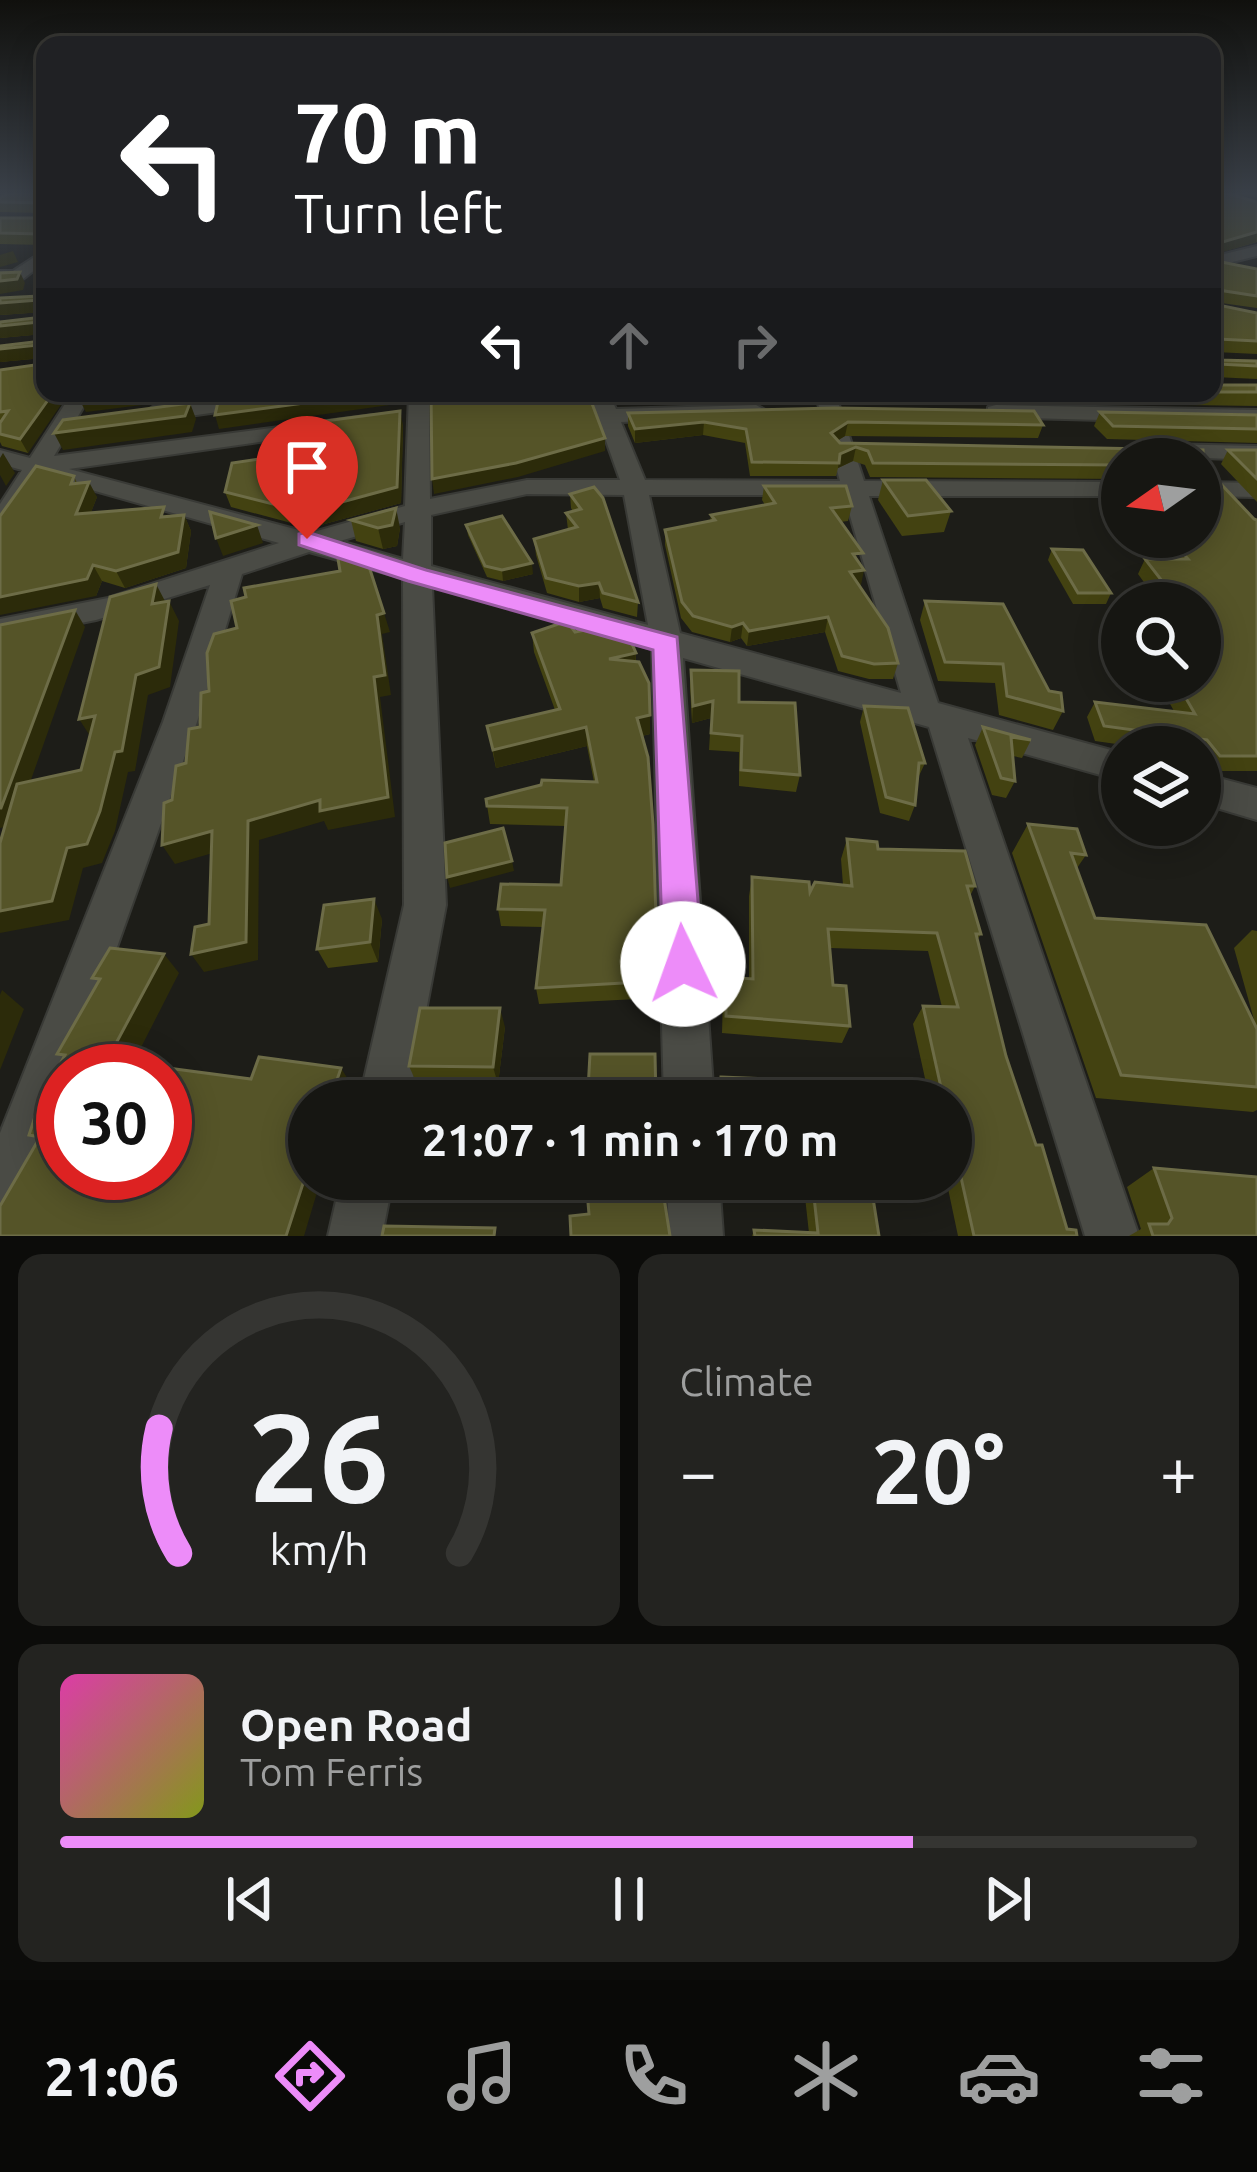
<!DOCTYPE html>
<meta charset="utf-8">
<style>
body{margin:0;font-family:Ubuntu,sans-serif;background:#232320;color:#f1f3f6;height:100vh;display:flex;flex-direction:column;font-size:45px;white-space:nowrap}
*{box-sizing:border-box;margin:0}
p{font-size:39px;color:#9e9f9f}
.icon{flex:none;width:66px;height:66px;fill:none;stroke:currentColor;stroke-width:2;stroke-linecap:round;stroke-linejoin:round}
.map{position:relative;height:1236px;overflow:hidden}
.details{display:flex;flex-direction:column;gap:18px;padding:18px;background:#0c0c0a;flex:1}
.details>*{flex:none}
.banner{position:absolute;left:36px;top:36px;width:1185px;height:366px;border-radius:24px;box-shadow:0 6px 30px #0003,0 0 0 3px #353532;background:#202124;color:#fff;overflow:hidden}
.needle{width:78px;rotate:256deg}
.fabs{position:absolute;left:1101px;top:438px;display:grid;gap:24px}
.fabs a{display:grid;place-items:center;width:120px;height:120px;border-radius:50%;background:#161612;box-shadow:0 6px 30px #0003,0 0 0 3px #353532;font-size:60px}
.speed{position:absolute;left:36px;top:1044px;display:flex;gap:24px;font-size:60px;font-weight:700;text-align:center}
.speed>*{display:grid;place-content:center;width:156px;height:156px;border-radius:50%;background:#161612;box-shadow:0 6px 30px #0003,0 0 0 3px #353532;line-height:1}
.speed .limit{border:18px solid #d22;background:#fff;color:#111}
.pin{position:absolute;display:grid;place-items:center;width:102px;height:102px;color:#fff;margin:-123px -51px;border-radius:50% 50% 50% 0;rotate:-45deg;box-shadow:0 0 12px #0007}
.pin .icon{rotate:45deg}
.me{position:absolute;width:132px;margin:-66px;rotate:357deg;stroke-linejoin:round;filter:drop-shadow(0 0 9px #0008)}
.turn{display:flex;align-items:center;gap:42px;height:252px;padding:0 60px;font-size:54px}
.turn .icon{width:156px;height:156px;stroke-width:2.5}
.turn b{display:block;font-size:84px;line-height:102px}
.lanes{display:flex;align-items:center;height:114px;padding:0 60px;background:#0003;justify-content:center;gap:60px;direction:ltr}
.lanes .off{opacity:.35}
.big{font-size:90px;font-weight:700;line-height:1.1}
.details .widget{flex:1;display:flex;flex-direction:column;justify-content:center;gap:18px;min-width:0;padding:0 42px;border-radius:24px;background:#232320}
.details .dial{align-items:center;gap:0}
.dial svg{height:312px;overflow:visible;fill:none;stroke:#353532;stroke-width:7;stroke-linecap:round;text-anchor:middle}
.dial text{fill:#f1f3f6;stroke:none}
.song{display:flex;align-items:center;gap:36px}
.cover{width:144px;height:144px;border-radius:18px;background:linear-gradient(135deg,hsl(320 70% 55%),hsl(70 70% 35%))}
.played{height:12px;border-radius:6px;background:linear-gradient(90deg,#ed8cf9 75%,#353532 75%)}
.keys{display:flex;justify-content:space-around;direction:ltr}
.heat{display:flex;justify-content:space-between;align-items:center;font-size:66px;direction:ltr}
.details .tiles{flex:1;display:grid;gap:18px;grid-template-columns:1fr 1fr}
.widget:last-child{grid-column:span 2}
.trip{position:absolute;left:288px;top:1080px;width:684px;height:120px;border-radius:60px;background:#161612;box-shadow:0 6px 30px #0003,0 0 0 3px #353532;font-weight:700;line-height:120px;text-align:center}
.tab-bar{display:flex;height:192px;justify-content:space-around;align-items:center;background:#090907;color:#9e9f9f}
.tab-bar .icon{width:84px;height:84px}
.tab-bar .current{color:#ed8cf9}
.tab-bar b{font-size:54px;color:#f1f3f6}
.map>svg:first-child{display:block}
</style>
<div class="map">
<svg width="1257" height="1236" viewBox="0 0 1257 1236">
<rect width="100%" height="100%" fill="#1d1d18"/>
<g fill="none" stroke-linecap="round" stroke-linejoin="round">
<defs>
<g id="street">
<path d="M1257,246V256L1212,267V257Z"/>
<path d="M45,250V262L23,279L0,281V271H13Z"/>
<path d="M72,393H92L54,456L373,415L376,420L365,427L69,469L310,533L405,506L409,393H429L430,499L527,480H620L589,393H609L616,409L756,405L767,411L756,417L621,422L645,480L840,481L815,393H835L864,481L1122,482V496H869L938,703L1122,753V781L968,738L1139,1236H1085L929,727L683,658L714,1101H664L652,649L432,586L446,905L409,1101H359L404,905L403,578L309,552L242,574L197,722L73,1071H63C63,1121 38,1173 19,1219L0,1227V1133L163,722L210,585L96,620L0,639V619L108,598L279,543L42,476L9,530L0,532V504L22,470L0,464V450L30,458ZM527,494L624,495L648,625L431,566V515ZM649,495H844L901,693L680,633ZM405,522L403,559L340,541Z"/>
<path d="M265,393H323L313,399L153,421L142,414L153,407Z"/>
<path d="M996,405L1257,410V424L988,417V407Z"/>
<path d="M1161,444L1257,446V460L1153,456V446Z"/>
<path d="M1200,482L1257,483V497L1200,496Z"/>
<path d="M1200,773L1257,788V820L1200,803Z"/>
<path d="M341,1179H393L382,1236H328Z"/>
<path d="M667,1179H719L723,1236H669Z"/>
</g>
</defs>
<use href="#street" stroke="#393a36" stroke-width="4"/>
<use href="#street" fill="#4a4b45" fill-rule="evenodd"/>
</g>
<g fill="#434211">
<path d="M45,192V245L0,244V218H40L42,213L0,212V197Z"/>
<path d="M1212,192H1257V197L1227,193L1257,202V242L1214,254L1216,261L1257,269V308L1214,302L1213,304L1257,313V354L1215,352L1214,355L1218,360L1257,366V379L1214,377L1213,380L1218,385H1257V406L832,400L619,404L612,393H1212Z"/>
<path d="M44,289L45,393L28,453L2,446L0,442V370L42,364L43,358L0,362L42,341L43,334L0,338L43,317V312L0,315V298L40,296Z"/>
<path d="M834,408L1034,411L1043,425L1038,438L845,436L838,440L840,443L1203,450L1204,466L1254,519L1257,520V771H1209L1200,760V747H1138L1095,741L1087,717L1095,702L1174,711L1157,681H1200V603H1159L1138,574L1145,559H1167L1148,537H1200V459H1122V479L870,477L865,465L853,461L838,468L836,476H750L745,443L703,435L635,443L628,426V413Z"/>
<path d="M1100,412L1257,415V443L1107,439L1094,426Z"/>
<path d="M403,425L401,503L310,528L231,507L225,492L262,466L321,459Z"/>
<path d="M1228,450H1257V502L1221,464Z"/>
<path d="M74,476L77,483L97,497L91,512L168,517L184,515L191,531L186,568L125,588L102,581L96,596Z"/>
<path d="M883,480L951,511L944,532L902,536L878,500Z"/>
<path d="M764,486L852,506L848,521L840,522L860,564L861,585H859L898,663L893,679H869L838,671L825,632L747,646L741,638L730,642L692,632L681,618L665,545V530L710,521L711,515L765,505L762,500Z"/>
<path d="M594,487L638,602L637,617L603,608L600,598L579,602L547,593L536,555L534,539L568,530L566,513L573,512L571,508L570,494Z"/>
<path d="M1122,489V507L1116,500Z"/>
<path d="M351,520L400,528L397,546L383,549L356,541Z"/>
<path d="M466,525L533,574L503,581L487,577L468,535Z"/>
<path d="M1052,549L1111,593L1106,604H1073L1048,560Z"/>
<path d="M925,601L1049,691L1063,711L1053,730L999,715L995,683L938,681L920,620Z"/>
<path d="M575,632L636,653V662L650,715V734L642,736L658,981L657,998L539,1004L536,988L543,927L501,926L498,909L561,885L565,826L490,824L486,799L594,782L587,746L496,768L487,726L555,710L534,652L532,633Z"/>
<path d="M691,670L739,702L800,775L796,792L739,786V752L709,750L711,718L692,723L690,687Z"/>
<path d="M864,706L925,763L918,778L915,805L909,821L880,813L860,722Z"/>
<path d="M983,727L1031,740L1022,758L1013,756L1015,781L1006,798L992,795L975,745Z"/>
<path d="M1028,824L1086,855L1077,868L1095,918L1256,1027L1234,948L1252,930L1257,931V1110L1253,1112L1096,1098L1012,853Z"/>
<path d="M847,839L878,849L975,886L970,896L981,934L977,940L1006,1056L1036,1145L1067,1229L1077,1236H958L946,1179H951V1101H930L913,1024L923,1006L942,1007L928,951L830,948L833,985L850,1026L842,1043L722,1033L723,995L726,977L749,979V896L752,877L810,892L843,885L841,859Z"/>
<path d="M382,919L378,962L328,968L317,949Z"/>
<path d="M505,1027L498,1084H417L409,1066Z"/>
<path d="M1154,1168L1257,1236H1129L1141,1229L1127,1187Z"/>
<path d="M803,1179H870L879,1236H752L754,1230L809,1233Z"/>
</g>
<g fill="#2c2b0a">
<path d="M1257,232L1256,242L1212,255V245Z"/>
<path d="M13,251L18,262L0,267V255Z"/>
<path d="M20,272L25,283L23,290L0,294V281Z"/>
<path d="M39,300L45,312L0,315V303Z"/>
<path d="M39,322L44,334L0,338V326Z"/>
<path d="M38,345L44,358L0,362V349Z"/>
<path d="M53,393H69L28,453L20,439Z"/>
<path d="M127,393H169L166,402L86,412L79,399Z"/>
<path d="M379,393H405L404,403L219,429L215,415Z"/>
<path d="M190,403L196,419L192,432L63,450L54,433Z"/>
<path d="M400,411L403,425L401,503L310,528L305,512Z"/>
<path d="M704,422L703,435L635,443V429Z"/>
<path d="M848,422L845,436L829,446L831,433Z"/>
<path d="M605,438V451L518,477L434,494L432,479Z"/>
<path d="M856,447L853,461L838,468L840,454Z"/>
<path d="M3,453L15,473L6,486L0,475V458Z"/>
<path d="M89,482L97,497L84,530L76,514Z"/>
<path d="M396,508L400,528L397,546L383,549L378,528Z"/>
<path d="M184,515L191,531L186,568L125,588L116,571Z"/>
<path d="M257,525L263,543L223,556L216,538Z"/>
<path d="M532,563L533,574L503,581L502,570Z"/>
<path d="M93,565L102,581L96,596L0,615V597Z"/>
<path d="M864,570L861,585L846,587L850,572Z"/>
<path d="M599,583L600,598L579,602V586Z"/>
<path d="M156,584L166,603L152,604Z"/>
<path d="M169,601L179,621L170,687L148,695L135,771L128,772L115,831L102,863L83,868L69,920L0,933V911L67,848L136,675Z"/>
<path d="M75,610L85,627L15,825L0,828V808Z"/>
<path d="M384,613L390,632L382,634L391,695L380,697L395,817L328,830L324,821L259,840L258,960L204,972L191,954L246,942L248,821L377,615Z"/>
<path d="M828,617L825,632L747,646L749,631Z"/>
<path d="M743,623L741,638L730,642L732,627Z"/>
<path d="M636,653L635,672L609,659Z"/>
<path d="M713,701L711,718L692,723L693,706Z"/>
<path d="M650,715V734L637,737V718Z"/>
<path d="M95,716L92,739L79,719Z"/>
<path d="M586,727L587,746L496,768L493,750Z"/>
<path d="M212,831L223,850L175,864L162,845Z"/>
<path d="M512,861L514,871L450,888L447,877Z"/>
<path d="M374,899L382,919L378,962L370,942Z"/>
<path d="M164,954L179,973L129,1071L107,1060Z"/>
<path d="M2,990L24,1009L0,1070V995Z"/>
<path d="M500,1008L505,1027L498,1084L493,1067Z"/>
<path d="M341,1068L351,1084L346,1101H330Z"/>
<path d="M309,1165V1179H321L304,1236H286Z"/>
</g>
<g fill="#555428" stroke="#6d6c47" stroke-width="3" fill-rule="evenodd">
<path d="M15,192H45V244L40,234L0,233V218H40L44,203L0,202V197Z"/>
<path d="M1212,192H1224L1257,202V232L1212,245L1216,261L1257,269V296L1218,290L1213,304L1257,313V341L1218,339L1214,355L1218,360L1257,361V366L1218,364L1213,380L1218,385H1257V392H1212Z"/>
<path d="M20,272L17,279L0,281V273Z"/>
<path d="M45,289V393H53L20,439L0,434V423L8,411L0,412V370L42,364L43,350L38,345L0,349V346L42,341L44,326L39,322L0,326V322L43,317L44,304L39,300L0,303V298L40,296Z"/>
<path d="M82,393H127L79,399Z"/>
<path d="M290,393H379L215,415L218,402Z"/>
<path d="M431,393H588L605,438L516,463L432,479Z"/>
<path d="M190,403L185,416L54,433L63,420Z"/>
<path d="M834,408L1034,411L1043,425L848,422L831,433L840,443L1203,450L1204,466L1254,519L1257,520V756H1220L1207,740L1104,726L1095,702L1195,714L1176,681H1200V603H1179L1145,559H1188L1168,537H1200V459H1122V465L873,463L868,451L856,447L840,454L839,463L752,462L746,429L704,422L635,429L628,413Z"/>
<path d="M400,411L397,487L305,512L225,492L232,463L260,459L258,466L321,459L325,421Z"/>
<path d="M1100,412L1257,415V429L1113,426Z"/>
<path d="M1228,450H1257V479Z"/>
<path d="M36,466L74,476L71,484L89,482L76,514L164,507L161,517L184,515L178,552L116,571L93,565L87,579L0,597V516Z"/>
<path d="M883,480H926L951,511L908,516Z"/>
<path d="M764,486H846L852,506L831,508L863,553L853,554L864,570L850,572L888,628L898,663L874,664L842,656L828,617L749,631L743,623L732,627L693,616L682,602L665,530L715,520L711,515L775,503Z"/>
<path d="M594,487L603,498L638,602L603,593L599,583L579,586L546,578L534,539L577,527L566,513L581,509L570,494Z"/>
<path d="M396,508L392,525L378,528L351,520Z"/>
<path d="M210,512L257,525L216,538Z"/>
<path d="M502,516L532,563L502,570L485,566L466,525Z"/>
<path d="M336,547L365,554L384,613L377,615L385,675L374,677L388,797L320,811V800L248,821L246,942L191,954L195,927L209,924L212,831L162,845L164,803L172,800L176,766L186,763L189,729L200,727L201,693L209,691L207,653L214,634L237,628L231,601L246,597L244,588L340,571Z"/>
<path d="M1052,549L1083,550L1111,593H1078Z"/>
<path d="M156,584L152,604L169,601L159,667L136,675L122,751L115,752L100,811L87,844L67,848L52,901L0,911V843L17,784L81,770L95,716L79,719L110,597Z"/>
<path d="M925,601L1003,604L1049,691L1061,693L1063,711L1007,696L1003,664L945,662Z"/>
<path d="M75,610L1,808H0V625Z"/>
<path d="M567,621L575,632L614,624L625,628L636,653L609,659L639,662L649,683L650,715L637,718L648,757L653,824L658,981L536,988L545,910L498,909L501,884L561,885L567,808L487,806L486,799L541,785L542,780L597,782L586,727L493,750L487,726L560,709L532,633Z"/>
<path d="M691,670L739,671V702L795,703L800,775L741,770L742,736L711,733L713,701L693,706Z"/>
<path d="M864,706L908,708L925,763H919L915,805L886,797Z"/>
<path d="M983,727L1031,740L1011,737L1015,781L1001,778Z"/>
<path d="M1028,824L1077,829L1086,855L1071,853L1095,918L1206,925L1257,1029V1087L1121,1075Z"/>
<path d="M503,828L512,861L447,877L445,843Z"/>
<path d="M847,839L877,842L878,849L965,851L975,886H967L981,934H976L1006,1056L1036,1145H1042L1067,1229L1076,1230L1077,1236H974L951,1132V1101H944L923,1006L958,1007L937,933L828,929L833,985L846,986L850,1026L726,1016V977L753,979L752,877L809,882L810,892L815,882L852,886Z"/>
<path d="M374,899L370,942L317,949L324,905Z"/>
<path d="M110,948L164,954L107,1060L251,1079L259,1057L341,1068L330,1101H309V1165L286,1236H0V1206L40,1137L29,1135L40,1101L65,1055L57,1054L100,979L92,978ZM63,1071H165V1173H63Z"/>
<path d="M420,1008H500L493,1067L409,1066Z"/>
<path d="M590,1054H655L656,1101H518L519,1092L588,1090Z"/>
<path d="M721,1077L771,1079L772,1092L867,1095L868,1101H721Z"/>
<path d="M1154,1168L1257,1177V1236H1153L1149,1224H1168L1172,1218Z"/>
<path d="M586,1179H661L670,1236H571L570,1216L589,1214Z"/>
<path d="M812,1179H870L879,1236H755L754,1230L818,1233Z"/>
<path d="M384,1226L495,1228L494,1236H382Z"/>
</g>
<linearGradient id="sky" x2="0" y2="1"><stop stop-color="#10100d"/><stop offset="0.53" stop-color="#3a4048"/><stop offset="1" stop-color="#3a4048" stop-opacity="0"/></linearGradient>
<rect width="1257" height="365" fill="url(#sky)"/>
<path fill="#ed8cf9" stroke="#9a5ba2" stroke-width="3" d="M307,532L426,570L677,637L703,964L697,978L683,983L669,978L663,964L653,650L408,581L299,545V534Z"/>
</svg>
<div class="fabs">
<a><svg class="needle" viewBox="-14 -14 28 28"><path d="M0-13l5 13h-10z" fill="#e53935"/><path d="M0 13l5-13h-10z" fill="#9e9f9f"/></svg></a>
<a><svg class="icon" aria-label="search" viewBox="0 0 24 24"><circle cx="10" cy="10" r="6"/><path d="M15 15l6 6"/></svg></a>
<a><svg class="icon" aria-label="layers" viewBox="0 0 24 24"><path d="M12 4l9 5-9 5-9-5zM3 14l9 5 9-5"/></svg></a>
</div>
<div class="speed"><div class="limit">30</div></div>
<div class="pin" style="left:307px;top:539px;background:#d93025"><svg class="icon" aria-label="arrive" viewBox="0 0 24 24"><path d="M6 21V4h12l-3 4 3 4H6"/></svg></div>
<svg class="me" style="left:683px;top:964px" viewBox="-20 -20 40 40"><circle r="19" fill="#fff"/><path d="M0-13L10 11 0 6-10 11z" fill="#ed8cf9"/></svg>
<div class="trip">21:07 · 1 min · 170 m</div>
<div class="banner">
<div class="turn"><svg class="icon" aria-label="left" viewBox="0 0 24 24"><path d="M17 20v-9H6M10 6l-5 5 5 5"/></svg><div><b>70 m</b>Turn left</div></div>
<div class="lanes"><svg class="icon" aria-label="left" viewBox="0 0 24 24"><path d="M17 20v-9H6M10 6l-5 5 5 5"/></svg><svg class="icon off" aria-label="ahead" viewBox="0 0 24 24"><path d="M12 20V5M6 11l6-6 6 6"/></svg><svg class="icon off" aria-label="right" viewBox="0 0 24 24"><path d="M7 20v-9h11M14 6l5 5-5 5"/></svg></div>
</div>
</div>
<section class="details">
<div class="tiles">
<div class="widget dial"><svg viewBox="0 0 100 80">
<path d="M14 69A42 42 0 1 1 86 69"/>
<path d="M14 69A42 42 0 0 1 9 37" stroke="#ed8cf9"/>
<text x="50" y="56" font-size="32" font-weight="700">26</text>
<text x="50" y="72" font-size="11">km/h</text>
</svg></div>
<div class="widget"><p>Climate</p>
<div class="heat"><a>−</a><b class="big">20°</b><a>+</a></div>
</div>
<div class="widget">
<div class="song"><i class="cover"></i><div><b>Open Road</b><p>Tom Ferris</p></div></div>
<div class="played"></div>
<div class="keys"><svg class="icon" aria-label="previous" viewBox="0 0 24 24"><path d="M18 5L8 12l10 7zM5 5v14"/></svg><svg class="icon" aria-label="pause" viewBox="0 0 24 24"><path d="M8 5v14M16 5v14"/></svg><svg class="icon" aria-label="next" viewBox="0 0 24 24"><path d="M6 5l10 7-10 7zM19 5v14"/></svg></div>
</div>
</div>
</section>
<nav class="tab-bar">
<b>21:06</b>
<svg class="icon current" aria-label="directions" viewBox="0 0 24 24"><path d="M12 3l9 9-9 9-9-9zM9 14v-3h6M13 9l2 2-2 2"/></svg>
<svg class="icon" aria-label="music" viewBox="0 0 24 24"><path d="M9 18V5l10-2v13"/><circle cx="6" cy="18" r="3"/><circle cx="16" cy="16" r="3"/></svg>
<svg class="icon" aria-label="phone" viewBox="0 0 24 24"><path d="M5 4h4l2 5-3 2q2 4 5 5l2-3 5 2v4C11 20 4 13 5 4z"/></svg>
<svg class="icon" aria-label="climate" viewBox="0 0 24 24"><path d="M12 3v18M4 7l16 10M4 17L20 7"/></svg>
<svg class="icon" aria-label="car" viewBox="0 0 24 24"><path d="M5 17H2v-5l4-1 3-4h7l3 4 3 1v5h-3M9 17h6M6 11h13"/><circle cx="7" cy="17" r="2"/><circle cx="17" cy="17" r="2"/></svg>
<svg class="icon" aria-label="filters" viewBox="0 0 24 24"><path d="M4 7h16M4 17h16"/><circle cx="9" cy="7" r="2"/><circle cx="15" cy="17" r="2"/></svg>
</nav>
